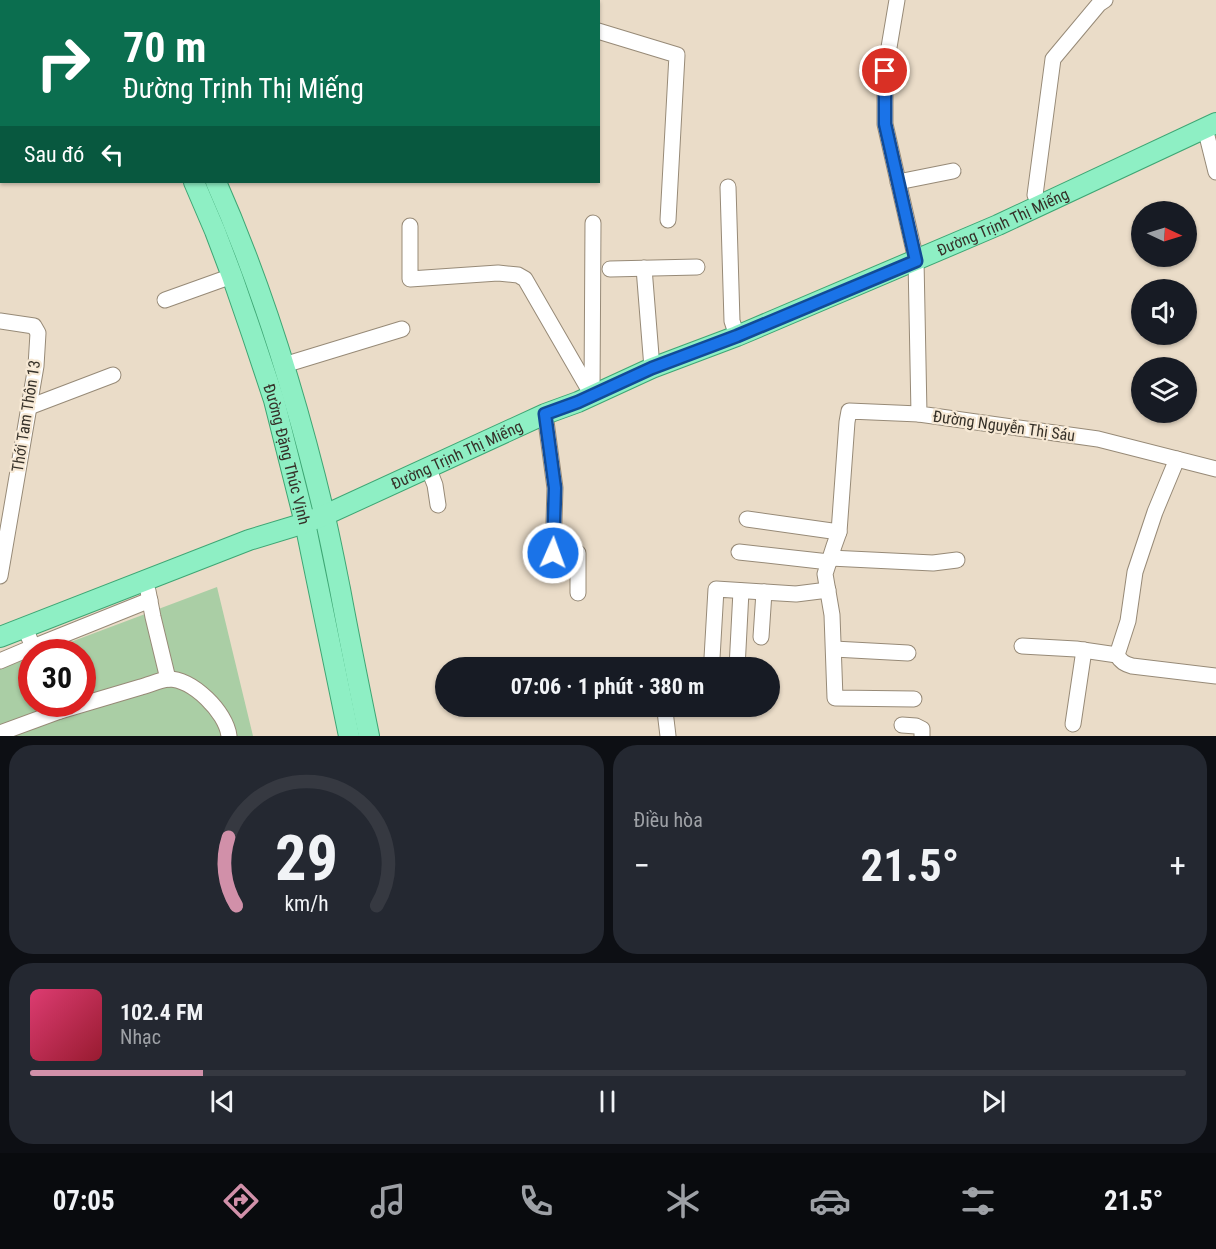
<!DOCTYPE html>
<html lang="vi">
<meta charset="utf-8">
<style>
body{margin:0;font-family:"Roboto Condensed",sans-serif;background:#242831;color:#f1f3f6;height:100vh;display:flex;flex-direction:column;font-size:22px;white-space:nowrap}
*{box-sizing:border-box;margin:0}
p{font-size:20px;color:#9ea1a6}
.icon{flex:none;width:33px;height:33px;fill:none;stroke:currentColor;stroke-width:2;stroke-linecap:round;stroke-linejoin:round}
.map{position:relative;height:736px;overflow:hidden}
.side{display:flex;flex-direction:column;gap:9px;padding:9px;background:#0d0f14;flex:1}
.side>*{flex:none}
.banner{position:absolute;left:0px;top:0px;width:600px;height:183px;box-shadow:0 2px 4px #0004;background:#0b6e4f;color:#fff;overflow:hidden}
.needle{width:39px;rotate:94deg}
.tools{position:absolute;left:1131px;top:201px;display:grid;gap:12px}
.tools a{display:grid;place-items:center;width:66px;height:66px;border-radius:50%;background:#171b24;box-shadow:0 2px 4px #0004;font-size:30px}
.speed{position:absolute;left:18px;top:639px;display:flex;gap:12px;font-size:30px;font-weight:700;text-align:center}
.speed>*{display:grid;place-content:center;width:78px;height:78px;border-radius:50%;background:#171b24;box-shadow:0 2px 4px #0004;line-height:1}
.speed .limit{border:9px solid #d22;background:#fff;color:#111}
.pin{position:absolute;display:grid;place-items:center;width:51px;height:51px;color:#fff;margin:-26px;border:3px solid #fff;border-radius:50%;box-shadow:0 2px 6px #0007}
.me{position:absolute;width:66px;margin:-33px;rotate:2deg;stroke-linejoin:round;filter:drop-shadow(0 0 4px #0008)}
.turn{display:flex;align-items:center;gap:21px;height:126px;padding:0 24px;font-size:27px}
.turn .icon{width:78px;height:78px;stroke-width:2.5}
.turn b{display:block;font-size:42px;line-height:51px}
.then{display:flex;align-items:center;height:57px;padding:0 24px;background:#0003;gap:12px;font-size:22px}
.big{font-size:45px;font-weight:700;line-height:1.1}
.side .tile{flex:1;display:flex;flex-direction:column;justify-content:center;gap:9px;min-width:0;padding:0 21px;border-radius:24px;background:#242831}
.side .dial{align-items:center;gap:0}
.dial svg{height:156px;overflow:visible;fill:none;stroke:#363941;stroke-width:7;stroke-linecap:round;text-anchor:middle}
.dial text{fill:#f1f3f6;stroke:none}
.song{display:flex;align-items:center;gap:18px}
.cover{width:72px;height:72px;border-radius:9px;background:linear-gradient(135deg,hsl(340 70% 55%),hsl(350 70% 35%))}
.played{height:6px;border-radius:3px;background:linear-gradient(90deg,#d190a9 15%,#363941 15%)}
.keys{display:flex;justify-content:space-around;direction:ltr}
.heat{display:flex;justify-content:space-between;align-items:center;font-size:33px;direction:ltr}
.side .tiles{flex:1;display:grid;gap:9px;grid-template-columns:1fr 1fr}
.tile:last-child{grid-column:span 2}
.trip{position:absolute;left:435px;top:657px;width:345px;height:60px;border-radius:30px;background:#171b24;box-shadow:0 2px 4px #0004;font-weight:700;line-height:60px;text-align:center}
.dock{display:flex;height:96px;justify-content:space-around;align-items:center;background:#090b0e;color:#9ea1a6}
.dock .icon{width:42px;height:42px}
.dock .selected{color:#d190a9}
.dock b{font-size:27px;color:#f1f3f6}
.map>svg:first-child{display:block}
</style>
<div class="map">
<svg width="1216" height="736" viewBox="0 0 1216 736">
<rect width="100%" height="100%" fill="#eadcc8"/>
<path fill="#aacea5" d="M217,587L253,736H0V669L31,657L32,704H82V652H44Z"/>
<g fill="none" stroke-linecap="round" stroke-linejoin="round">
<defs>
<g id="minor">
<path d="M492,0L498,2"/>
<path d="M897,0L885,71V124L916,260L919,414L1098,439L1216,469"/>
<path d="M365,2L367,0"/>
<path d="M579,2L580,0"/>
<path d="M598,31L677,55L668,220"/>
<path d="M0,66H2"/>
<path d="M1205,128L1216,172"/>
<path d="M898,182L953,171"/>
<path d="M728,187L732,321L737,336"/>
<path d="M1040,206L1035,195L1053,59L1099,4L1105,0"/>
<path d="M410,226V279L498,273L518,275L525,279L592,395"/>
<path d="M644,268L652,368"/>
<path d="M610,269L697,267"/>
<path d="M165,300L232,276"/>
<path d="M0,321L34,326L38,333L36,366L0,576"/>
<path d="M284,365L402,329"/>
<path d="M592,395L593,223"/>
<path d="M29,407L113,375"/>
<path d="M545,414L555,488L553,553H578V593"/>
<path d="M428,467L435,485L438,505"/>
<path d="M747,519L839,532"/>
<path d="M739,552L829,562"/>
<path d="M830,558L933,563L957,560"/>
<path d="M148,591L153,617L168,679"/>
<path d="M25,628L33,647L150,600"/>
<path d="M761,637L764,592"/>
<path d="M1022,646L1076,649L1117,655L1128,621L1135,572L1155,512L1177,459"/>
<path d="M834,649L908,653"/>
<path d="M1117,655C1121,662 1125,664 1132,666L1216,676"/>
<path d="M712,658L716,589L796,594L828,590"/>
<path d="M0,661L33,647L35,652"/>
<path d="M737,668L741,591"/>
<path d="M914,699L835,698L832,615L825,574L834,546L839,532L847,422L849,411L919,414"/>
<path d="M60,711C87,703 114,695 141,687C149,685 160,680 168,679C193,679 226,712 229,736"/>
<path d="M665,711L668,736"/>
<path d="M1073,724L1084,650"/>
<path d="M902,725L916,726L922,729V736"/>
<path d="M0,733L60,711L57,704"/>
</g>
<g id="major">
<path d="M102,0L103,2"/>
<path d="M124,0V2"/>
<path id="s1" d="M194,182L215,231L232,276L252,334L274,400L305,523L349,736"/>
<path d="M216,182C263,288 297,400 324,513C330,538 335,564 340,589C349,638 359,687 369,736"/>
<path id="s2" d="M0,637L249,540L305,523L325,515L545,414L578,402L652,368L737,336L998,225L1216,123"/>
</g>
</defs>
<use href="#minor" stroke="#978a77" stroke-width="17"/>
<use href="#major" stroke="#3ea674" stroke-width="22"/>
<use href="#minor" stroke="#fff" stroke-width="15"/>
<use href="#major" stroke="#8eefc4" stroke-width="20"/>
</g>
<g fill="none" stroke-linecap="round" stroke-linejoin="round">
<defs>
<path id="route" d="M553,553L555,488L545,414L578,402L652,368L737,336L916,261L885,124V71"/>
</defs>
<use href="#route" stroke="#114b97" stroke-width="15"/>
<use href="#route" stroke="#1a73e8" stroke-width="10"/>
</g>
<g text-anchor="middle" dominant-baseline="central" stroke-width="4.5" stroke-linejoin="round" paint-order="stroke">
<g font-size="16" fill="#363129" stroke="#f7e9d5">
<text stroke="none"><textPath href="#s2" startOffset="1086">Đường Trịnh Thị Miếng</textPath></text>
<text transform="translate(26 416) rotate(-81)">Thới Tam Thôn 13</text>
<text transform="translate(1004 426) rotate(8)">Đường Nguyễn Thị Sáu</text>
<text stroke="none"><textPath href="#s1" startOffset="288">Đường Đặng Thúc Vịnh</textPath></text>
<text stroke="none"><textPath href="#s2" startOffset="492">Đường Trịnh Thị Miếng</textPath></text>
</g>
</g>
</svg>
<div class="tools">
<a><svg class="needle" viewBox="-14 -14 28 28"><path d="M0-13l5 13h-10z" fill="#e53935"/><path d="M0 13l5-13h-10z" fill="#9ea1a6"/></svg></a>
<a><svg class="icon" aria-label="sound" viewBox="0 0 24 24"><path d="M4 9h4l5-4v14l-5-4H4zM17 9q2 3 0 6"/></svg></a>
<a><svg class="icon" aria-label="layers" viewBox="0 0 24 24"><path d="M12 4l9 5-9 5-9-5zM3 14l9 5 9-5"/></svg></a>
</div>
<div class="speed"><div class="limit">30</div></div>
<div class="pin" style="left:885px;top:71px;background:#d93025"><svg class="icon" aria-label="arrive" viewBox="0 0 24 24"><path d="M6 21V4h12l-3 4 3 4H6"/></svg></div>
<svg class="me" style="left:553px;top:553px" viewBox="-20 -20 40 40"><circle r="17" fill="#1a73e8" stroke="#fff" stroke-width="3"/><path d="M0-11L8 9 0 5-8 9z" fill="#fff"/></svg>
<div class="trip">07:06 · 1 phút · 380 m</div>
<div class="banner">
<div class="turn"><svg class="icon" aria-label="right" viewBox="0 0 24 24"><path d="M7 20v-9h11M14 6l5 5-5 5"/></svg><div><b>70 m</b>Đường Trịnh Thị Miếng</div></div>
<div class="then">Sau đó<svg class="icon" aria-label="left" viewBox="0 0 24 24"><path d="M17 20v-9H6M10 6l-5 5 5 5"/></svg></div>
</div>
</div>
<section class="side">
<div class="tiles">
<div class="tile dial"><svg viewBox="0 0 100 80">
<path d="M14 69A42 42 0 1 1 86 69"/>
<path d="M14 69A42 42 0 0 1 10 34" stroke="#d190a9"/>
<text x="50" y="56" font-size="32" font-weight="700">29</text>
<text x="50" y="72" font-size="11">km/h</text>
</svg></div>
<div class="tile"><p>Điều hòa</p>
<div class="heat"><a>−</a><b class="big">21.5°</b><a>+</a></div>
</div>
<div class="tile">
<div class="song"><i class="cover"></i><div><b>102.4 FM</b><p>Nhạc</p></div></div>
<div class="played"></div>
<div class="keys"><svg class="icon" aria-label="previous" viewBox="0 0 24 24"><path d="M18 5L8 12l10 7zM5 5v14"/></svg><svg class="icon" aria-label="pause" viewBox="0 0 24 24"><path d="M8 5v14M16 5v14"/></svg><svg class="icon" aria-label="next" viewBox="0 0 24 24"><path d="M6 5l10 7-10 7zM19 5v14"/></svg></div>
</div>
</div>
</section>
<nav class="dock">
<b>07:05</b>
<svg class="icon selected" aria-label="directions" viewBox="0 0 24 24"><path d="M12 3l9 9-9 9-9-9zM9 14v-3h6M13 9l2 2-2 2"/></svg>
<svg class="icon" aria-label="music" viewBox="0 0 24 24"><path d="M9 18V5l10-2v13"/><circle cx="6" cy="18" r="3"/><circle cx="16" cy="16" r="3"/></svg>
<svg class="icon" aria-label="phone" viewBox="0 0 24 24"><path d="M5 4h4l2 5-3 2q2 4 5 5l2-3 5 2v4C11 20 4 13 5 4z"/></svg>
<svg class="icon" aria-label="climate" viewBox="0 0 24 24"><path d="M12 3v18M4 7l16 10M4 17L20 7"/></svg>
<svg class="icon" aria-label="car" viewBox="0 0 24 24"><path d="M5 17H2v-5l4-1 3-4h7l3 4 3 1v5h-3M9 17h6M6 11h13"/><circle cx="7" cy="17" r="2"/><circle cx="17" cy="17" r="2"/></svg>
<svg class="icon" aria-label="filters" viewBox="0 0 24 24"><path d="M4 7h16M4 17h16"/><circle cx="9" cy="7" r="2"/><circle cx="15" cy="17" r="2"/></svg>
<b>21.5°</b>
</nav>
